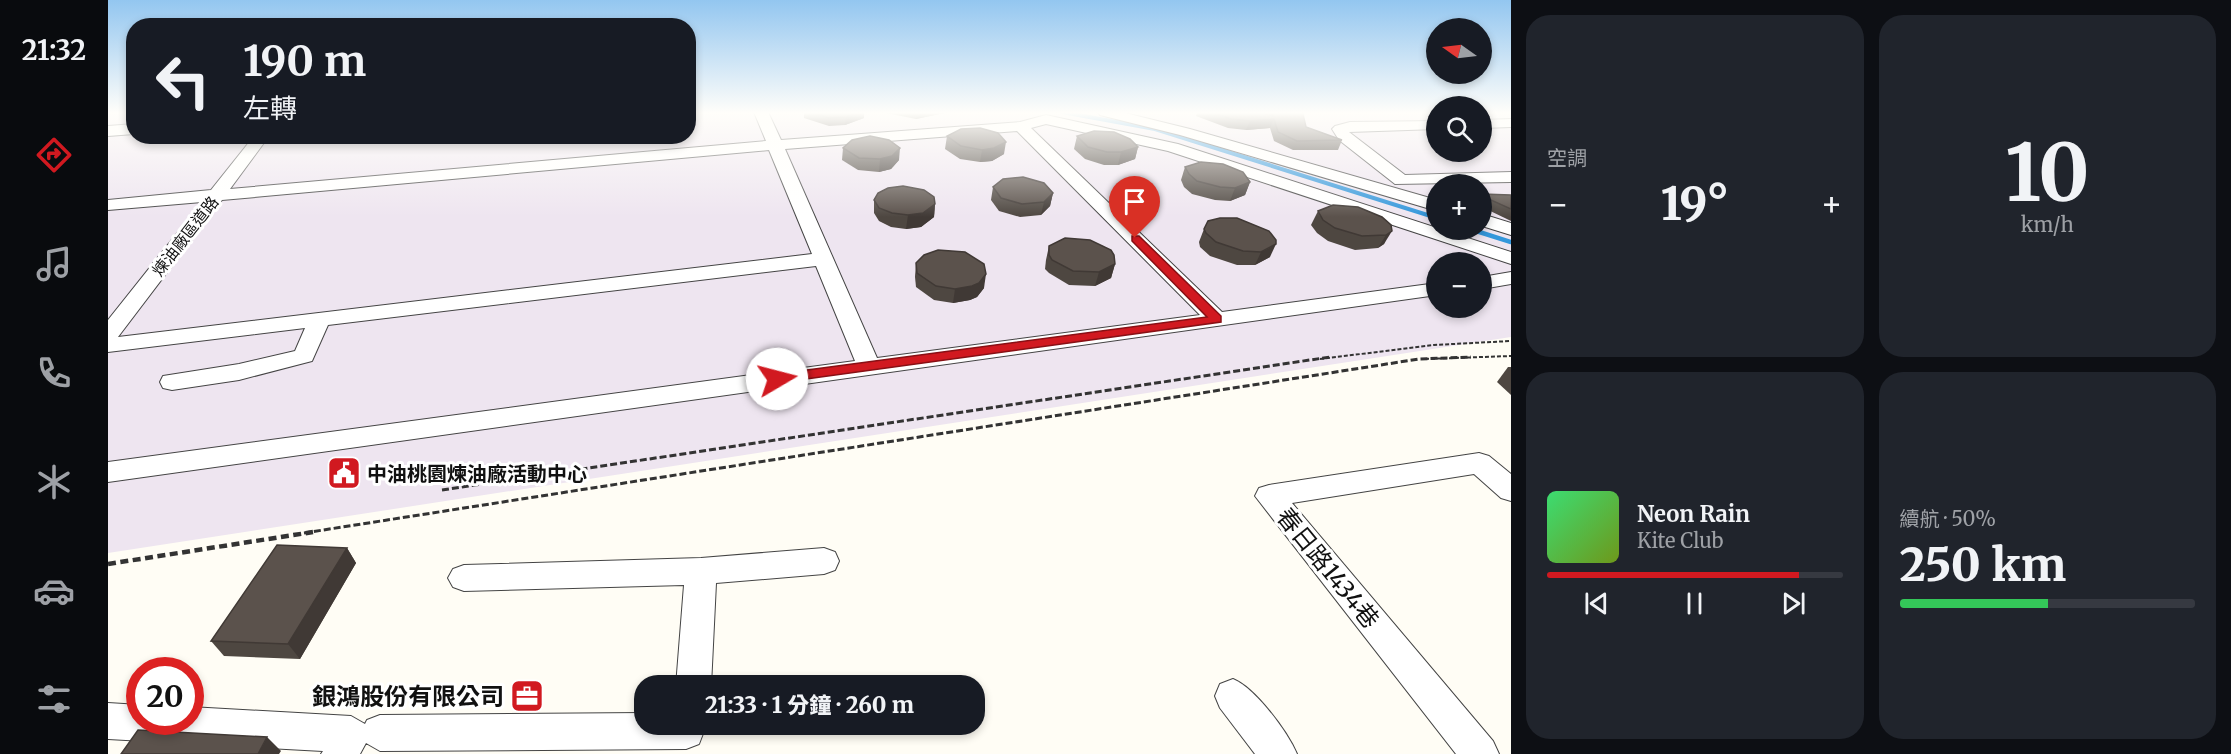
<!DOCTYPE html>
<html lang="zh-TW">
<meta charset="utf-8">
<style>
body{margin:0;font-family:Merriweather,"Noto Sans TC",serif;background:#20242c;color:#f1f3f6;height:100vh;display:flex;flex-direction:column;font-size:22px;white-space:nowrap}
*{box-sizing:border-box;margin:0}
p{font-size:20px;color:#9ea1a6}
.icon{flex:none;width:33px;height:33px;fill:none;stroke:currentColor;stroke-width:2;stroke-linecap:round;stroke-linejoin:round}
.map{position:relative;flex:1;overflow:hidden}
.sheet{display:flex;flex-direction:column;gap:15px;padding:15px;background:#0d0f14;width:720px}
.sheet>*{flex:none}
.banner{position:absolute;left:18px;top:18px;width:570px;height:126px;border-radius:24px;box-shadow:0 3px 9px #0003;background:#171b24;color:#f1f3f6;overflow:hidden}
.needle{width:39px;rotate:284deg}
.buttons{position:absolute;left:1318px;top:18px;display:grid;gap:12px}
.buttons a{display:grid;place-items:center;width:66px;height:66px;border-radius:50%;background:#171b24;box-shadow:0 3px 9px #0003;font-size:30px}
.speed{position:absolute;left:18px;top:657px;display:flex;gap:12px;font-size:30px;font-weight:700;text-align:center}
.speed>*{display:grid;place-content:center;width:78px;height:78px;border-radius:50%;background:#171b24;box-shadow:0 3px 9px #0003;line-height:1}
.speed .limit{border:9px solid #d22;background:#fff;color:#111}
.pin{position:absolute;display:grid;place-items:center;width:51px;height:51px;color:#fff;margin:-62px -26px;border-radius:50% 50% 50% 0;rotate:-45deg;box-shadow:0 0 6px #0007}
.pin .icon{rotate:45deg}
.me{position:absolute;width:66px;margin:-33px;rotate:82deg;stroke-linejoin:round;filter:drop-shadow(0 0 4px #0008)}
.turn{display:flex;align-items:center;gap:21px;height:126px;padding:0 18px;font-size:27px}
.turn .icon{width:78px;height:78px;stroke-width:2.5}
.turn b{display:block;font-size:42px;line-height:51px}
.big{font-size:45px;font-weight:800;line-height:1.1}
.sheet .card{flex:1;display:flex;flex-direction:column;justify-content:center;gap:9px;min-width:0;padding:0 21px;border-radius:24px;background:#20242c}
.sheet .dial{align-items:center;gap:0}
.dial b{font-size:78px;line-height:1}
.song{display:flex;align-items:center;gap:18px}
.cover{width:72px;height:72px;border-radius:9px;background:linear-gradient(135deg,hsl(140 70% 55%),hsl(80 70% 35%))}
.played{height:6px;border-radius:3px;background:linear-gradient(90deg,#d11920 85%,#363941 85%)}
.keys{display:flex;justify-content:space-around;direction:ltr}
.heat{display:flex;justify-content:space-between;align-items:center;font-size:33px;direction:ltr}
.charge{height:9px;border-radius:4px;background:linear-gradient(90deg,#34c759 50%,#363941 0)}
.sheet .tiles{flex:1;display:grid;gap:15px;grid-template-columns:repeat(2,1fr)}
.trip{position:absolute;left:526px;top:675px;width:351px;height:60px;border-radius:24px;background:#171b24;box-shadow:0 3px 9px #0003;font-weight:800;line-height:60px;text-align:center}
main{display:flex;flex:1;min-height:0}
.tabs{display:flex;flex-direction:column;width:108px;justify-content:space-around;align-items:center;background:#090b0e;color:#9ea1a6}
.tabs .icon{width:42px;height:42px}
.tabs .current{color:#d11920}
.tabs b{font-size:27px;color:#f1f3f6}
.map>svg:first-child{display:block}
</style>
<main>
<nav class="tabs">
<b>21:32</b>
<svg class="icon current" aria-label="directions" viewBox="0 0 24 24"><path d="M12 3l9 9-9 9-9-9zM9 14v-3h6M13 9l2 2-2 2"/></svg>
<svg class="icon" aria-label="music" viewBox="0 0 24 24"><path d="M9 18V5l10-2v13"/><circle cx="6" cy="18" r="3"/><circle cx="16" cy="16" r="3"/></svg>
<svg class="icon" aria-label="phone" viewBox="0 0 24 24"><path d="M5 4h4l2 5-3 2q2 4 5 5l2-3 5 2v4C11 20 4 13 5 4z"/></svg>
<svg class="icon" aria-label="climate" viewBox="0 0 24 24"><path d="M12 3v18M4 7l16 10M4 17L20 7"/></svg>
<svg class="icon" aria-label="car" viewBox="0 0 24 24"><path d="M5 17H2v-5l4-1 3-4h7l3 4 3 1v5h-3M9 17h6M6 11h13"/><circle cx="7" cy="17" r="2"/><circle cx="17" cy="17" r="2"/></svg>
<svg class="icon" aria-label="filters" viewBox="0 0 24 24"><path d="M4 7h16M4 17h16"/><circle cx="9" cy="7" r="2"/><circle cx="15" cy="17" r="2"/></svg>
</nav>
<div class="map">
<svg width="1403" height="754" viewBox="0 0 1403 754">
<rect width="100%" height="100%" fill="#fffdf5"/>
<path fill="#eee5f0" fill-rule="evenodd" d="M0,112H25L26,136H580L581,112H1329V152H1374V112H1403V337L0,553ZM1329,184H1374V230H1329ZM1329,262H1374V308H1329Z"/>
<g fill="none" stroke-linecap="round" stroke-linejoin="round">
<path stroke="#3397db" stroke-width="4" d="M954,112L1047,129L1329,218"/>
<path stroke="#3397db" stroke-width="4.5" d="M1365,230L1403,242"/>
<defs>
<g id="minor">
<path d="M646,112H660L673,140L912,122L938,115L1070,144L1403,252V264L1060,151L938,124L923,128L1114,312L1329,283V295L0,482V462L747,361L708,266L220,325L204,361L131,380L64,390L55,388L52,382L55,376L131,364L187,351L197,328L0,352V320L94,202L0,210V200L103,190L146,136H161L122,189L658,141ZM909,131L1092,315L769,358L677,149ZM661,150L704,254L10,337L114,200Z"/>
<path d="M990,112H1013L1082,129L1329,200V211L1072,135L992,115Z"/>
<path d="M1403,119V127L1374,128V120Z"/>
<path d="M1329,121V129L1241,132L1297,175L1403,172V182L1287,184L1231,140L1224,129L1227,126L1242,122Z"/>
<path d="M26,124V134L0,136V126Z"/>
<path d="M1374,214L1403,223V235L1374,226Z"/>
<path d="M1403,272V284L1374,289V277Z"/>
<path d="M1371,453L1381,456L1403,474V501L1393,498L1366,474L1184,503L1385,741L1391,754H1348L1147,496L1151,488L1161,485Z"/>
<path d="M716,548L727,552L731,561L727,570L716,574L608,583L603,686H568L576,585L356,591L345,587L340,578L345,569L356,565L593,558Z"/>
<path d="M1125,679C1147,688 1179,731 1189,754H1147L1112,708L1107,696L1112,684Z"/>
<path d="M0,703L32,705V722H82V707L243,716L257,724L259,720L272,715L537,713V724H594L596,731L591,744L578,749L272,751L258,743L252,754H213L215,751L0,739Z"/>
</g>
</defs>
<use href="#minor" stroke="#444" stroke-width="2"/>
<g stroke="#333" stroke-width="2" stroke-dasharray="4 2" stroke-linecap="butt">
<path d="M1212,359L1326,345L1403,341"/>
<path d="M1317,359L1403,356"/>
</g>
<g stroke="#333" stroke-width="3" stroke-dasharray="7 3" stroke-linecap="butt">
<path d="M334,490L1222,357"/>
<path d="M196,533L1311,359L1363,357"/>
</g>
<path stroke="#333" stroke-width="4.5" stroke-dasharray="8 4.5" stroke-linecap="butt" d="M0,564L205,532"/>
<use href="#minor" fill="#fff" fill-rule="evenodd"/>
</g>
<g fill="#4e4741">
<path d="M696,112H756V118L737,125L721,126L696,118Z"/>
<path d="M773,112H841L808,119Z"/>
<path d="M1089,112H1152L1158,114L1159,112H1190L1198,127L1234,140L1230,150H1185L1166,141L1162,128L1138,130L1120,128L1088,116Z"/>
<path d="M839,136L896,154L884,161L872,162L852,159L837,149Z"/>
<path d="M969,136L1030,147L1027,159L1010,165H996L977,159L966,149Z"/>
<path d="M735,148L791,160L783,169L771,172L750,170L734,160Z"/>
<path d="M1077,167L1142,182L1137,195L1122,201L1107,200L1084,194L1076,187L1073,180Z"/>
<path d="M885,187L945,193L942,206L933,215L912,217L891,211L883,200Z"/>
<path d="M1374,194L1403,195V221L1374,207Z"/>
<path d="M766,200L827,204L826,217L813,227L798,229L783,227L771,221L766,213Z"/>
<path d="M1210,211L1283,225L1276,244L1270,248L1247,250L1220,241L1209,233L1203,225Z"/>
<path d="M1112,218L1162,257L1147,265H1129L1102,256L1092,247L1091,242L1096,229Z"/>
<path d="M941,246L1007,264L1003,278L987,286L961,285L941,273L937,269L938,260Z"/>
<path d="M808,263L876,288L869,297L862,300L845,303L826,300L808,287L807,277Z"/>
<path d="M1400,367H1403V395L1389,382Z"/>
<path d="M239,548L248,563L192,659L116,656L103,641Z"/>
</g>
<g fill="#403935">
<path d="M752,112H756V118L737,125L738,117Z"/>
<path d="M809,112H841L808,119Z"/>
<path d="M1166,119L1162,128L1138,130L1142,121Z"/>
<path d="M898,142L896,154L884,161L872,162L874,150Z"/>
<path d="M1030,147L1027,159L1010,165L1013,152Z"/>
<path d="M792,148L791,160L783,169L771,172L772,159Z"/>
<path d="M1142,182L1137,195L1122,201L1127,188Z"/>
<path d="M945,193L942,206L933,215L936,202Z"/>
<path d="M827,204L826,217L813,227L798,229L800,215Z"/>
<path d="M1284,231L1276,244L1270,248L1278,235Z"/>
<path d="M1168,244L1162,257L1147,265L1153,252Z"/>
<path d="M1007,264L1003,278L987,286L991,272Z"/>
<path d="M878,274L876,288L869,297L862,300L845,303L847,289Z"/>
<path d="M239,548L248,563L192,659L180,644Z"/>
<path d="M159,737L173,751L171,754H150Z"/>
</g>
<g fill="#5b524c" stroke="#403935" stroke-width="1.5">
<path d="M702,112H752L738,117L721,118Z"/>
<path d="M1104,112H1152L1165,116L1163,112H1190L1195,114L1198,127L1234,140L1189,141L1170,132L1166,119L1142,121L1123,119Z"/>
<path d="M872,128L890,133L898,142L886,148L874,150L853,146L839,136L853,129Z"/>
<path d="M986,131L1006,132L1022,139L1030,147L1013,152H999L980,147L969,136Z"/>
<path d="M762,136L781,140L792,148L784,156L772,159L751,158L735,148L744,140Z"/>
<path d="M1093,162L1115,164L1135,172L1142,182L1127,188L1112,187L1089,181L1081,174L1077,167Z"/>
<path d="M915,177L936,183L945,193L936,202L914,204L893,198L885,187L895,179Z"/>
<path d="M795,186L816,190L826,197L827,204L815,213L800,215L784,213L771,208L766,200L770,193L780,188Z"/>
<path d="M1374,194L1403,195V209L1374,196Z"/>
<path d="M1225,205L1250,207L1274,217L1283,225L1284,231L1278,235L1254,236L1227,228L1215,220L1210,211Z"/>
<path d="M1112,218H1129L1161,231L1168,240V244L1153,252L1135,251L1108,242L1098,233L1096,229L1100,221Z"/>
<path d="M957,238L982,240L1003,250L1006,255L1007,264L991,272L965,271L944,260L941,255V246Z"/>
<path d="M830,250L857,252L876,264L878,274L871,283L864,286L847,289L828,286L809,273L808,263L816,255Z"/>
<path d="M169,545L239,548L180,644L103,641Z"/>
<path d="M30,730L159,737L150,754H13Z"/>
</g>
<linearGradient id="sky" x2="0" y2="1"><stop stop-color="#93c6f0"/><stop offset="0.52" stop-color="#fffefa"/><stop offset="1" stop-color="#fffefa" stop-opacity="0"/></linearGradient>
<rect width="1403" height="217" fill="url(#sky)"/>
<path fill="#d11920" stroke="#881015" stroke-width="1.5" d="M1024,236H1031L1113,316V322L669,383L662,379L669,374L1099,317L1024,241Z"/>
<defs>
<symbol id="civic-square" viewBox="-11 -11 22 22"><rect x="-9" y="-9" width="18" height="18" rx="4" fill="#d11920" stroke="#fff"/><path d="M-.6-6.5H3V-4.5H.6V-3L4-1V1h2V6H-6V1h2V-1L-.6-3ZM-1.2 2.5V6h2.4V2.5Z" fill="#fff"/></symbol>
<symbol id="office-square" viewBox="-11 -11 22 22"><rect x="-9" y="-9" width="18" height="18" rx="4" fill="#d11920" stroke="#fff"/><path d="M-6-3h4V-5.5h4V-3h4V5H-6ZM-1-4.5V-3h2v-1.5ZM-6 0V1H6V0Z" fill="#fff"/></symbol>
</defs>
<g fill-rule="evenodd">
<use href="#civic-square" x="217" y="454" width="38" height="38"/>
<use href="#office-square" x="400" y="677" width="38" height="38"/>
</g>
<g text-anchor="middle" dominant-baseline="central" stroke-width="6" stroke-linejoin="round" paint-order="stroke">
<g font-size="16" fill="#111" stroke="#fff">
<text transform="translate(77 236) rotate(-52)">煉油廠區道路</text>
</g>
<g font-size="20" font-weight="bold" fill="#111" stroke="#fff" text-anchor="start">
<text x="259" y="473">中油桃園煉油廠活動中心</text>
</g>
<g font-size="24" fill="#111" stroke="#fff">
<text transform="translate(1220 568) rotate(51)">春日路1434巷</text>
</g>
<g font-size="24" font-weight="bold" fill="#111" stroke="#fff" text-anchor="end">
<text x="396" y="696">銀鴻股份有限公司</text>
</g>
</g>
</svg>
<div class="buttons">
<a><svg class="needle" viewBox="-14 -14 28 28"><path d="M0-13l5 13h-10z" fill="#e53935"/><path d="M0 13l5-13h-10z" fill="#9ea1a6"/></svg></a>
<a><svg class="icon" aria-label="search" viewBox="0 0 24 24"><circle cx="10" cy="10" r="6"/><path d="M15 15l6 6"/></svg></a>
<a>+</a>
<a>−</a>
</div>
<div class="speed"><div class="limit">20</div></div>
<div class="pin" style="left:1027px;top:238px;background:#d93025"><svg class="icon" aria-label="arrive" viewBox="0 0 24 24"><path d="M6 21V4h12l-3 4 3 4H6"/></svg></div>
<svg class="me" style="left:669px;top:379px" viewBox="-20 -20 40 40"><circle r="19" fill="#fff"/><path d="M0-13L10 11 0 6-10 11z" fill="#d11920"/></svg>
<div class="trip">21:33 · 1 分鐘 · 260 m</div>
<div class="banner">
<div class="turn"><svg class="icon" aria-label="left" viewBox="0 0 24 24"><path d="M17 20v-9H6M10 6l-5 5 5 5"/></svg><div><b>190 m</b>左轉</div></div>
</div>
</div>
<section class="sheet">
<div class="tiles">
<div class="card"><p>空調</p>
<div class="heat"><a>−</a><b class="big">19°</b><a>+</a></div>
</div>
<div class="card dial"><b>10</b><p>km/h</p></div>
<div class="card">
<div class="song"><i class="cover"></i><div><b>Neon Rain</b><p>Kite Club</p></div></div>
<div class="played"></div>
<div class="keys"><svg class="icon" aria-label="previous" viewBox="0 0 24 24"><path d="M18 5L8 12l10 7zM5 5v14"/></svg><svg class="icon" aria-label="pause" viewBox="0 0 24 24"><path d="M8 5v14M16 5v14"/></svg><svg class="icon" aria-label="next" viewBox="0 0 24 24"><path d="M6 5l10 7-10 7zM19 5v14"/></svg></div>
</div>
<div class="card"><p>續航 · 50%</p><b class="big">250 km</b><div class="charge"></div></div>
</div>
</section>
</main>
